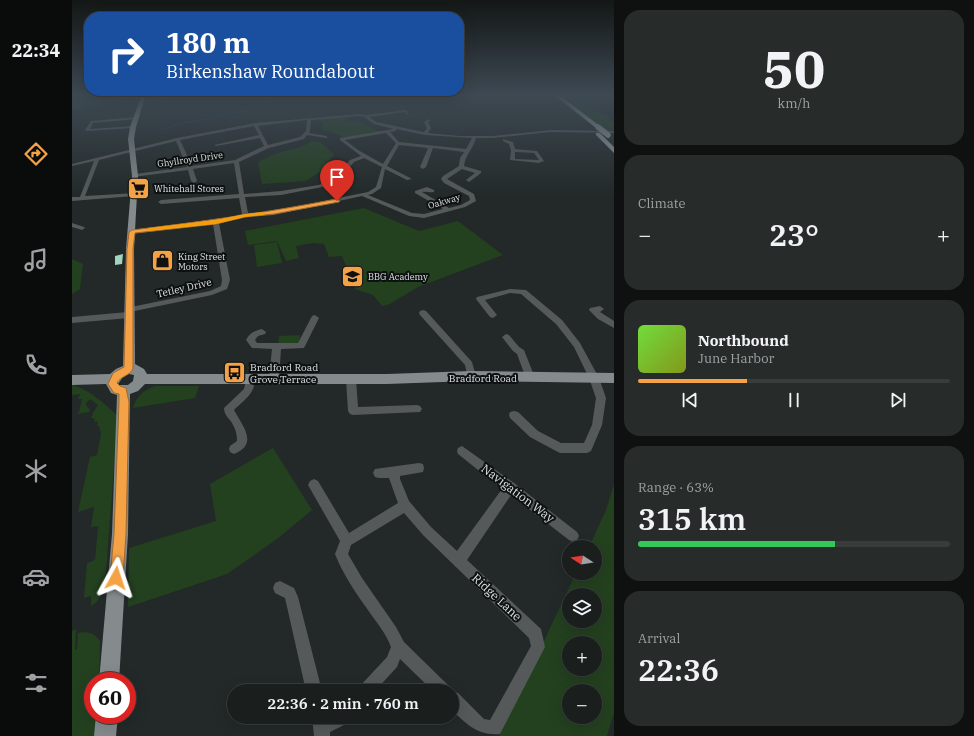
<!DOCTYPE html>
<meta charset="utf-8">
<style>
body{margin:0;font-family:"IBM Plex Serif",serif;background:#272c2b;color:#f1f3f6;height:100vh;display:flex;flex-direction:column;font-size:15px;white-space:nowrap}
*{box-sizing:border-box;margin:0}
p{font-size:13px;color:#9fa2a4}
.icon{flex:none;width:22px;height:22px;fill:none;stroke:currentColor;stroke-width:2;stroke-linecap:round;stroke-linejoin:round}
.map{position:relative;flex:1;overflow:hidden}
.sheet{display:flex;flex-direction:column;gap:10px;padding:10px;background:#0e1110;width:360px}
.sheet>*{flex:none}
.banner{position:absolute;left:12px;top:12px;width:380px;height:84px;border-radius:16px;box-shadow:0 4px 16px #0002,0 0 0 1px #383d3c;background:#1a4fa0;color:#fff;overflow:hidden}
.needle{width:26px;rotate:282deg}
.controls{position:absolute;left:490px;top:540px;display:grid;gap:8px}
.controls a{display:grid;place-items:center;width:40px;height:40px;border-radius:50%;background:#1a1f1e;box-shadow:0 4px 16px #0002,0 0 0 1px #383d3c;font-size:20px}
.speed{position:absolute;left:12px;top:672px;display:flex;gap:8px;font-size:20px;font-weight:700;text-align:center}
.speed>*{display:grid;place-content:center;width:52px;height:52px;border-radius:50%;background:#1a1f1e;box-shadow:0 4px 16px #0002,0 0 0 1px #383d3c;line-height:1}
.speed .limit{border:6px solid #d22;background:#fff;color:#111}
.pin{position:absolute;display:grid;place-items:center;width:34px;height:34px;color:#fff;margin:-41px -17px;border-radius:50% 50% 50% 0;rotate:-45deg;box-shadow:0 0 4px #0007}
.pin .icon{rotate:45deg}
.me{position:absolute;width:44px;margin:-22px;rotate:5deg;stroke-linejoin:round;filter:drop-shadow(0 0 3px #0008)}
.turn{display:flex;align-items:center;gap:14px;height:84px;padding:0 16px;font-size:18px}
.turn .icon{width:52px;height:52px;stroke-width:2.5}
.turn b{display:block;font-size:28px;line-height:34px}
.big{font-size:30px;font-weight:600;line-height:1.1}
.sheet .widget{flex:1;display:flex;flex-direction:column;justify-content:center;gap:6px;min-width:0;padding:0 14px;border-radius:16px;background:#272c2b}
.sheet .dial{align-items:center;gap:0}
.dial b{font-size:52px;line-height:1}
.song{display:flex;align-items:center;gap:12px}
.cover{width:48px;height:48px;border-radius:6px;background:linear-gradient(135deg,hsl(100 70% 55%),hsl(70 70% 35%))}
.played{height:4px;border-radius:2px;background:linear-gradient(90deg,#f5a246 35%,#383d3c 35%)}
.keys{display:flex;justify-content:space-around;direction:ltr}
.heat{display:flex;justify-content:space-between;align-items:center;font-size:22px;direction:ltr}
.charge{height:6px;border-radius:3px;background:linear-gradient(90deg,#34c759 63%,#383d3c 0)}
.trip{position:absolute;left:155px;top:684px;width:232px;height:40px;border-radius:20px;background:#1a1f1e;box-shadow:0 4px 16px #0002,0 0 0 1px #383d3c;font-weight:600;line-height:40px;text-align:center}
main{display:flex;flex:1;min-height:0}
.menu{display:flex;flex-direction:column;width:72px;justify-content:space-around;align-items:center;background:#0a0c0c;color:#9fa2a4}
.menu .icon{width:28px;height:28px}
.menu .current{color:#f5a246}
.menu b{font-size:18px;color:#f1f3f6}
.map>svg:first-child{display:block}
</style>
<main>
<nav class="menu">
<b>22:34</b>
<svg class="icon current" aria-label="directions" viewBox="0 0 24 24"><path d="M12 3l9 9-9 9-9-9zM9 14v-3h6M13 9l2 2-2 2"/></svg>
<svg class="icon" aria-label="music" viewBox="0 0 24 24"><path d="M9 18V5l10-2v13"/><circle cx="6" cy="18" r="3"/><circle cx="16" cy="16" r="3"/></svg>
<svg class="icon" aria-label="phone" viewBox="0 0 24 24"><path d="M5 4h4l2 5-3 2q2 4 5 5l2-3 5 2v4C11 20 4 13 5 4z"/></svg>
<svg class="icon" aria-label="climate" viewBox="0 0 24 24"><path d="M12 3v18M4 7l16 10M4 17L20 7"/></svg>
<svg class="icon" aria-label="car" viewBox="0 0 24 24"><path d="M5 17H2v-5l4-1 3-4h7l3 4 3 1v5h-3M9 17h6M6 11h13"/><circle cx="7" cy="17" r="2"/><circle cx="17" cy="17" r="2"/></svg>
<svg class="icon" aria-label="filters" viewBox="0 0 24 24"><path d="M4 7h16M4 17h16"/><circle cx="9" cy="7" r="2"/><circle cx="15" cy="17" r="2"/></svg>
</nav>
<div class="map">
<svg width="542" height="736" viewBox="0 0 542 736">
<rect width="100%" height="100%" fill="#222928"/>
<g fill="#23401f" fill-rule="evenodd">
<path d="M48,94H139L140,95H203L197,99C177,99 156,100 135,100C110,100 94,95 71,107L74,98L41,101L37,104L17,106L0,110V102L24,96L35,98Z"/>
<path d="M486,94H498L501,99L535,116L542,122V131H535Z"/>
<path d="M272,117L277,121H286L310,133L274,139L260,132L249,130L252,123L239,119Z"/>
<path d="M240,141L248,142L262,154L249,171L234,181L190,184L186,162L205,153L229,147Z"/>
<path d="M292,208L347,231L386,221L431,255L346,287L318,304L310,306L301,295L283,289L270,256L257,257L252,244L241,243L224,246L227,258L214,261L205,241L176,245L173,231Z"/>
<path d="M205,242L210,263L185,267L182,245Z"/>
<path d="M0,259L11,264L8,289L0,294Z"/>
<path d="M228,335L227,341L224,345H206L207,336Z"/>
<path d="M0,385C17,389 34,405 46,416L33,585C28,594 29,601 19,606V596L12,598L15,563L23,560L26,526L19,527L22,507L6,512L18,457L25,455L29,434L27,426L25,425L26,421L22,422L23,419L19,418L22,411L26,405L18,399L14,403V405L18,410L17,412L5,414L7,412L10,399H6L8,394L0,395Z"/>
<path d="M83,386H127L123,398L61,408C65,395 71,391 83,386Z"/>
<path d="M201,448L240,510L205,539L155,574L56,607L57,548L144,521L138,484Z"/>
<path d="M542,484V713L535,736H427L504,573H523V547H517L534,510ZM497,595H523V621H497ZM497,643H523V669H497ZM497,691H523V717H497Z"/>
<path d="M4,629L3,650L5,649L6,633C15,631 23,633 28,641L27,681H21V715H24L23,736H0V631Z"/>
</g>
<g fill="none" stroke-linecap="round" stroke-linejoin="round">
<g stroke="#18405c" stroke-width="1">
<path d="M92,97L126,96L148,99L197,96L206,98"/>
<path d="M0,107L42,97"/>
<path d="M146,115L174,111L207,99L206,98L214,94"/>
<path d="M92,129L109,123L142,118"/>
</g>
</g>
<path fill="#9ed5be" d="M51,254L50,264L43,265V256Z"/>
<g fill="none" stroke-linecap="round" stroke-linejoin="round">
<g fill="#56595a" fill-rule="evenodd">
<path d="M334,110L337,115H335L333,112L297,117L304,122L352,132L355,128L352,122L357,119L359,120L356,122L359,128L356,133L388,136H421L479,130L542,131V133L479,132L421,138H404C402,148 393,155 392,166L409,171V173L397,182L394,180L403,173L390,169L375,179L402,194L404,201L393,207L352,218L337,216L290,196L202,215L173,217L147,223L158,280L155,289L140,295L58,312L61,315L57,318L0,323V317L56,312L53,310L54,308L138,291L149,286L150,280L141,224L60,234L57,232L60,230L144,220L170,214L167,198L89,204L86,202L89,200L167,194L162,163L121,169L125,181L122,183L119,181L116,170L61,177V175L63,174L115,167L104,141L27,160L13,196L64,193V195L62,196L0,201V197H8L22,161L0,166V164L105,138L183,123L288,114L293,115ZM288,116L292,117L302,124L321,129L268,138V140L289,156L278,160L265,176L247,185L209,191L172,194L167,162L197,148L232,139L235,135L255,138V136L237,133L238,131L239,120ZM235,120L234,131L228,137L196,145L186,126ZM182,126L187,135L142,145L144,146L188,138L192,146L163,160L120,166L108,140ZM324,129L353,135L400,138L394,149L327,142L318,132L324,131ZM314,133L324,143L311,164L286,150L273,140ZM327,145L356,148L348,167L351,169L354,167L361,148L392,152L388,158L387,166L371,176L369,179L372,183L397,196L398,200L389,205L377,208L350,192C355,191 357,193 362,192V190L355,187L343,191V193L371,209L352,214L340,213L296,195L300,194L309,188L313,169L335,180L340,179L315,166ZM292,158L310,167L304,187L296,192L202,211L176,213L173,197L209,195L250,187L269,178L282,162Z"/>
<path d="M66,117L65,119L21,123L18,129L62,126L61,128L15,131L13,130L19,121Z"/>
<path d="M431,139L441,142L443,149L465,151L472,161L467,163L438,160L439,150L437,144L431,141ZM443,152L462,153L467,160L443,159Z"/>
<path d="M0,223L12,227L13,228L10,230L0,227Z"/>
<path d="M438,289L454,290L490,320L508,343L527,378L534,398L530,425L519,451L515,453H488L484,451L458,437L438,418L437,415L438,412L442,411L446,412L466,431L489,443H512L520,425L524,398L517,378L502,347L484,324L449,294L438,293L413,300L425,315L421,318L418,317L404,299L405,297Z"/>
<path d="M528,306L532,309L528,312L542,321V328L526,319L517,310L518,308Z"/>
<path d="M351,310L354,311L400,362L404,376L402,379H396L393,365L348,315L347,313L348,311Z"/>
<path d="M243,315L247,318L232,348L209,349L207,378L205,381H199L197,378L200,349L180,348L174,340C178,333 182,331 190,329L194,332L193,334L186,336L183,340L185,343H226L240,316Z"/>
<path d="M434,334L437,335L447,347L452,350L463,378L461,381H455L445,354L441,351L430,337Z"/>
<path d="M178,375L181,376C187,391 171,401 162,410C169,424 188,444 162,454L158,452L157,449L158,446L165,441C165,435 164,430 161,425C158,418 152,416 152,408L172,389L175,376Z"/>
<path d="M279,375L282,376L284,379L286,407L345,405L348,406L350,409L348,412L281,415L278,414L276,411L274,379L276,376Z"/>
<path d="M390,446L442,483L505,532L507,536L505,540L501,542L497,540L439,495L395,560L469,629L473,647L428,734C406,736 394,724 380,710V691L386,693L412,719L418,720L459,646L457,638L351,535L332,513L279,545L276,554L290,578L324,627L332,642L377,686L380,691H361L328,659L325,667L303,691H285L288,686L315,657L319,647C314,633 304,622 296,610C283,592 271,574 263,554L268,541L236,485L238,481L242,479L246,481L277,533L326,503L317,478H307L303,477L301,473L303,469L347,463L351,464L352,468L351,472L328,476V479L337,501L359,527L385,551L430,489L386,454L385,451L386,448Z"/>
<path d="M208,581L222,588L226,597L250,691H234L213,598L203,593L201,588L203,583Z"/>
<path d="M240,717H278L276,723L258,732V736H242Z"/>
</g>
<g fill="#858b8d" fill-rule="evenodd">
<path d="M70,94H74L64,127L62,139L66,176L62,249L63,364L72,369L75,374H315L399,371L542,373V383L399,381L315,384H73L66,391L58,394L56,534L47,681H27L40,534L45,395L39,393L34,384L0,385V375L38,374L44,369L51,366L54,249L60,176L56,139L58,127ZM57,374L62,375L61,381L56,385H47L46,384L51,377Z"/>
<path d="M24,715H46L44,736H22Z"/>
</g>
<g fill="#979ea0" fill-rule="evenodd">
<path d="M481,94H486L528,126V128H524Z"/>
<path d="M524,133H528L542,147V153L524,135Z"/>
</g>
<path stroke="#979ea0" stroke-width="5.5" d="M526,127L536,135"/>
</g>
<linearGradient id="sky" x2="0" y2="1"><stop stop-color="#131716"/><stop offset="0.48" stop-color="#3e4953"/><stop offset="1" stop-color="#3e4953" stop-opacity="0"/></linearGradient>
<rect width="542" height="197" fill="url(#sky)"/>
<path fill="#f5a246" stroke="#9f692e" d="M265,199L268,201L267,202L202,214L173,217L144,224L63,233L61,249V369C57,376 49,376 45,383L48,386L54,388L57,402L54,534L51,578L49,582L44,584L40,582L38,578L42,534L47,402V394L42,393L36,384L41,373L52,367L55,249L57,232L60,230C129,222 197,212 265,199Z"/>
<path fill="#f59e0b" d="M190,212L193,214L192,215L173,217L144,224L77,231L74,230L77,228L144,220L173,214Z"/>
<defs>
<symbol id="supermarket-square" viewBox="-11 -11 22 22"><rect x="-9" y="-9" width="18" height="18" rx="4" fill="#f5a246" stroke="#0e1111"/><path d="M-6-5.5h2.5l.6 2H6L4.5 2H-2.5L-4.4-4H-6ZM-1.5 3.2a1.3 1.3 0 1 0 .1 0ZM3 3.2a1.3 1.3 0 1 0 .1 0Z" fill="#111"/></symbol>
<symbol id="shop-square" viewBox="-11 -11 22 22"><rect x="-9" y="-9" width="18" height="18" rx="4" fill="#f5a246" stroke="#0e1111"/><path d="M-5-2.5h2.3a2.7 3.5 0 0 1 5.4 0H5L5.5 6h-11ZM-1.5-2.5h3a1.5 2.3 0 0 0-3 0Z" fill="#111"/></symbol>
<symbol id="school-square" viewBox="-11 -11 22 22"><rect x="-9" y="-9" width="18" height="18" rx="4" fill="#f5a246" stroke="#0e1111"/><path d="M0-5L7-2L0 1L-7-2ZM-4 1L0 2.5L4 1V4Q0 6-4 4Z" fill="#111"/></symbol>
<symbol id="bus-square" viewBox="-11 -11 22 22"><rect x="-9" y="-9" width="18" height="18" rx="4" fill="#f5a246" stroke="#0e1111"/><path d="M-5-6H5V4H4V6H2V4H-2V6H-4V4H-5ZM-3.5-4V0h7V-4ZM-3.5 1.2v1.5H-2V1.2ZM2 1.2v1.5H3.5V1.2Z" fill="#111"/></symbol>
</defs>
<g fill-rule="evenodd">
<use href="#supermarket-square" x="54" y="176" width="25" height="25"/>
<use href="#shop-square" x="78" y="248" width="25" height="25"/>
<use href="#school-square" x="268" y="264" width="25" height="25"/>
<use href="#bus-square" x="150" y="360" width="25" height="25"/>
</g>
<g text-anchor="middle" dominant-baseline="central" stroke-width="4" stroke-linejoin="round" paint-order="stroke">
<g font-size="9" fill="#dde1e1" stroke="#0e1111">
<text transform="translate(118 159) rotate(-8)">Ghyllroyd Drive</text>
<text transform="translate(372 201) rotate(-16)">Oakway</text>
</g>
<g font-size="9" fill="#dde1e1" stroke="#0e1111" text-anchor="start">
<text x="82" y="188">Whitehall Stores</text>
<text x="106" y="256">King Street<tspan x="106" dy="10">Motors</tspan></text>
<text x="296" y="276">BBG Academy</text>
</g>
<g font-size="10" fill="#dde1e1" stroke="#0e1111">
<text transform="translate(112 288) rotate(-13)">Tetley Drive</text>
<text x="411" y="378">Bradford Road</text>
</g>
<g font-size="10" fill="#dde1e1" stroke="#0e1111" text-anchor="start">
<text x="178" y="367">Bradford Road<tspan x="178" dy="12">Grove Terrace</tspan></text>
</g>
<g font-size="12" fill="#dde1e1" stroke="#0e1111">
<text transform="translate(446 493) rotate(37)">Navigation Way</text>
<text transform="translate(425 597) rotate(43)">Ridge Lane</text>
</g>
</g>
</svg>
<div class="controls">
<a><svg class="needle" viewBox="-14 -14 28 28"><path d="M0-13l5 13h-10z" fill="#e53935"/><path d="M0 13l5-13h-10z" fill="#9fa2a4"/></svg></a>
<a><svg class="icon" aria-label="layers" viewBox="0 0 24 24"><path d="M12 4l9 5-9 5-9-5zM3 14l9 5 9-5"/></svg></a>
<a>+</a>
<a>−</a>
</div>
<div class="speed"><div class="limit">60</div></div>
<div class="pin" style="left:265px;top:201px;background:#d93025"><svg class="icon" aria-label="arrive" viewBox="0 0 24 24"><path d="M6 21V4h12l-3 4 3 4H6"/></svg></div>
<svg class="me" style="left:44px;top:578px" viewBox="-20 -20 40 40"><path d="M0-17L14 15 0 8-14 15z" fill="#f5a246" stroke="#fff" stroke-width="4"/></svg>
<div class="trip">22:36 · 2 min · 760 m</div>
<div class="banner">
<div class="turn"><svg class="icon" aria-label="right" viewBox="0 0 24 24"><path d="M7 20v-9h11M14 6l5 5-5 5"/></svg><div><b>180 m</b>Birkenshaw Roundabout</div></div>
</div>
</div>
<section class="sheet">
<div class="widget dial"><b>50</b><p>km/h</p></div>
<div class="widget"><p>Climate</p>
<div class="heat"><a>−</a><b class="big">23°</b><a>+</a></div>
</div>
<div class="widget">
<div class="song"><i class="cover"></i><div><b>Northbound</b><p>June Harbor</p></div></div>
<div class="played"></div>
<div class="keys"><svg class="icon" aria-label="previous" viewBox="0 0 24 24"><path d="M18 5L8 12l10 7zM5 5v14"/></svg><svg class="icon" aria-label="pause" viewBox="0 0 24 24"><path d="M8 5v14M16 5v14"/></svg><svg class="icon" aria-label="next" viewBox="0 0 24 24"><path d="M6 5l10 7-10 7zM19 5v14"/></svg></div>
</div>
<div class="widget"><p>Range · 63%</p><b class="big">315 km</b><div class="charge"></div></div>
<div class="widget"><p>Arrival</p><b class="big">22:36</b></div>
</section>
</main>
